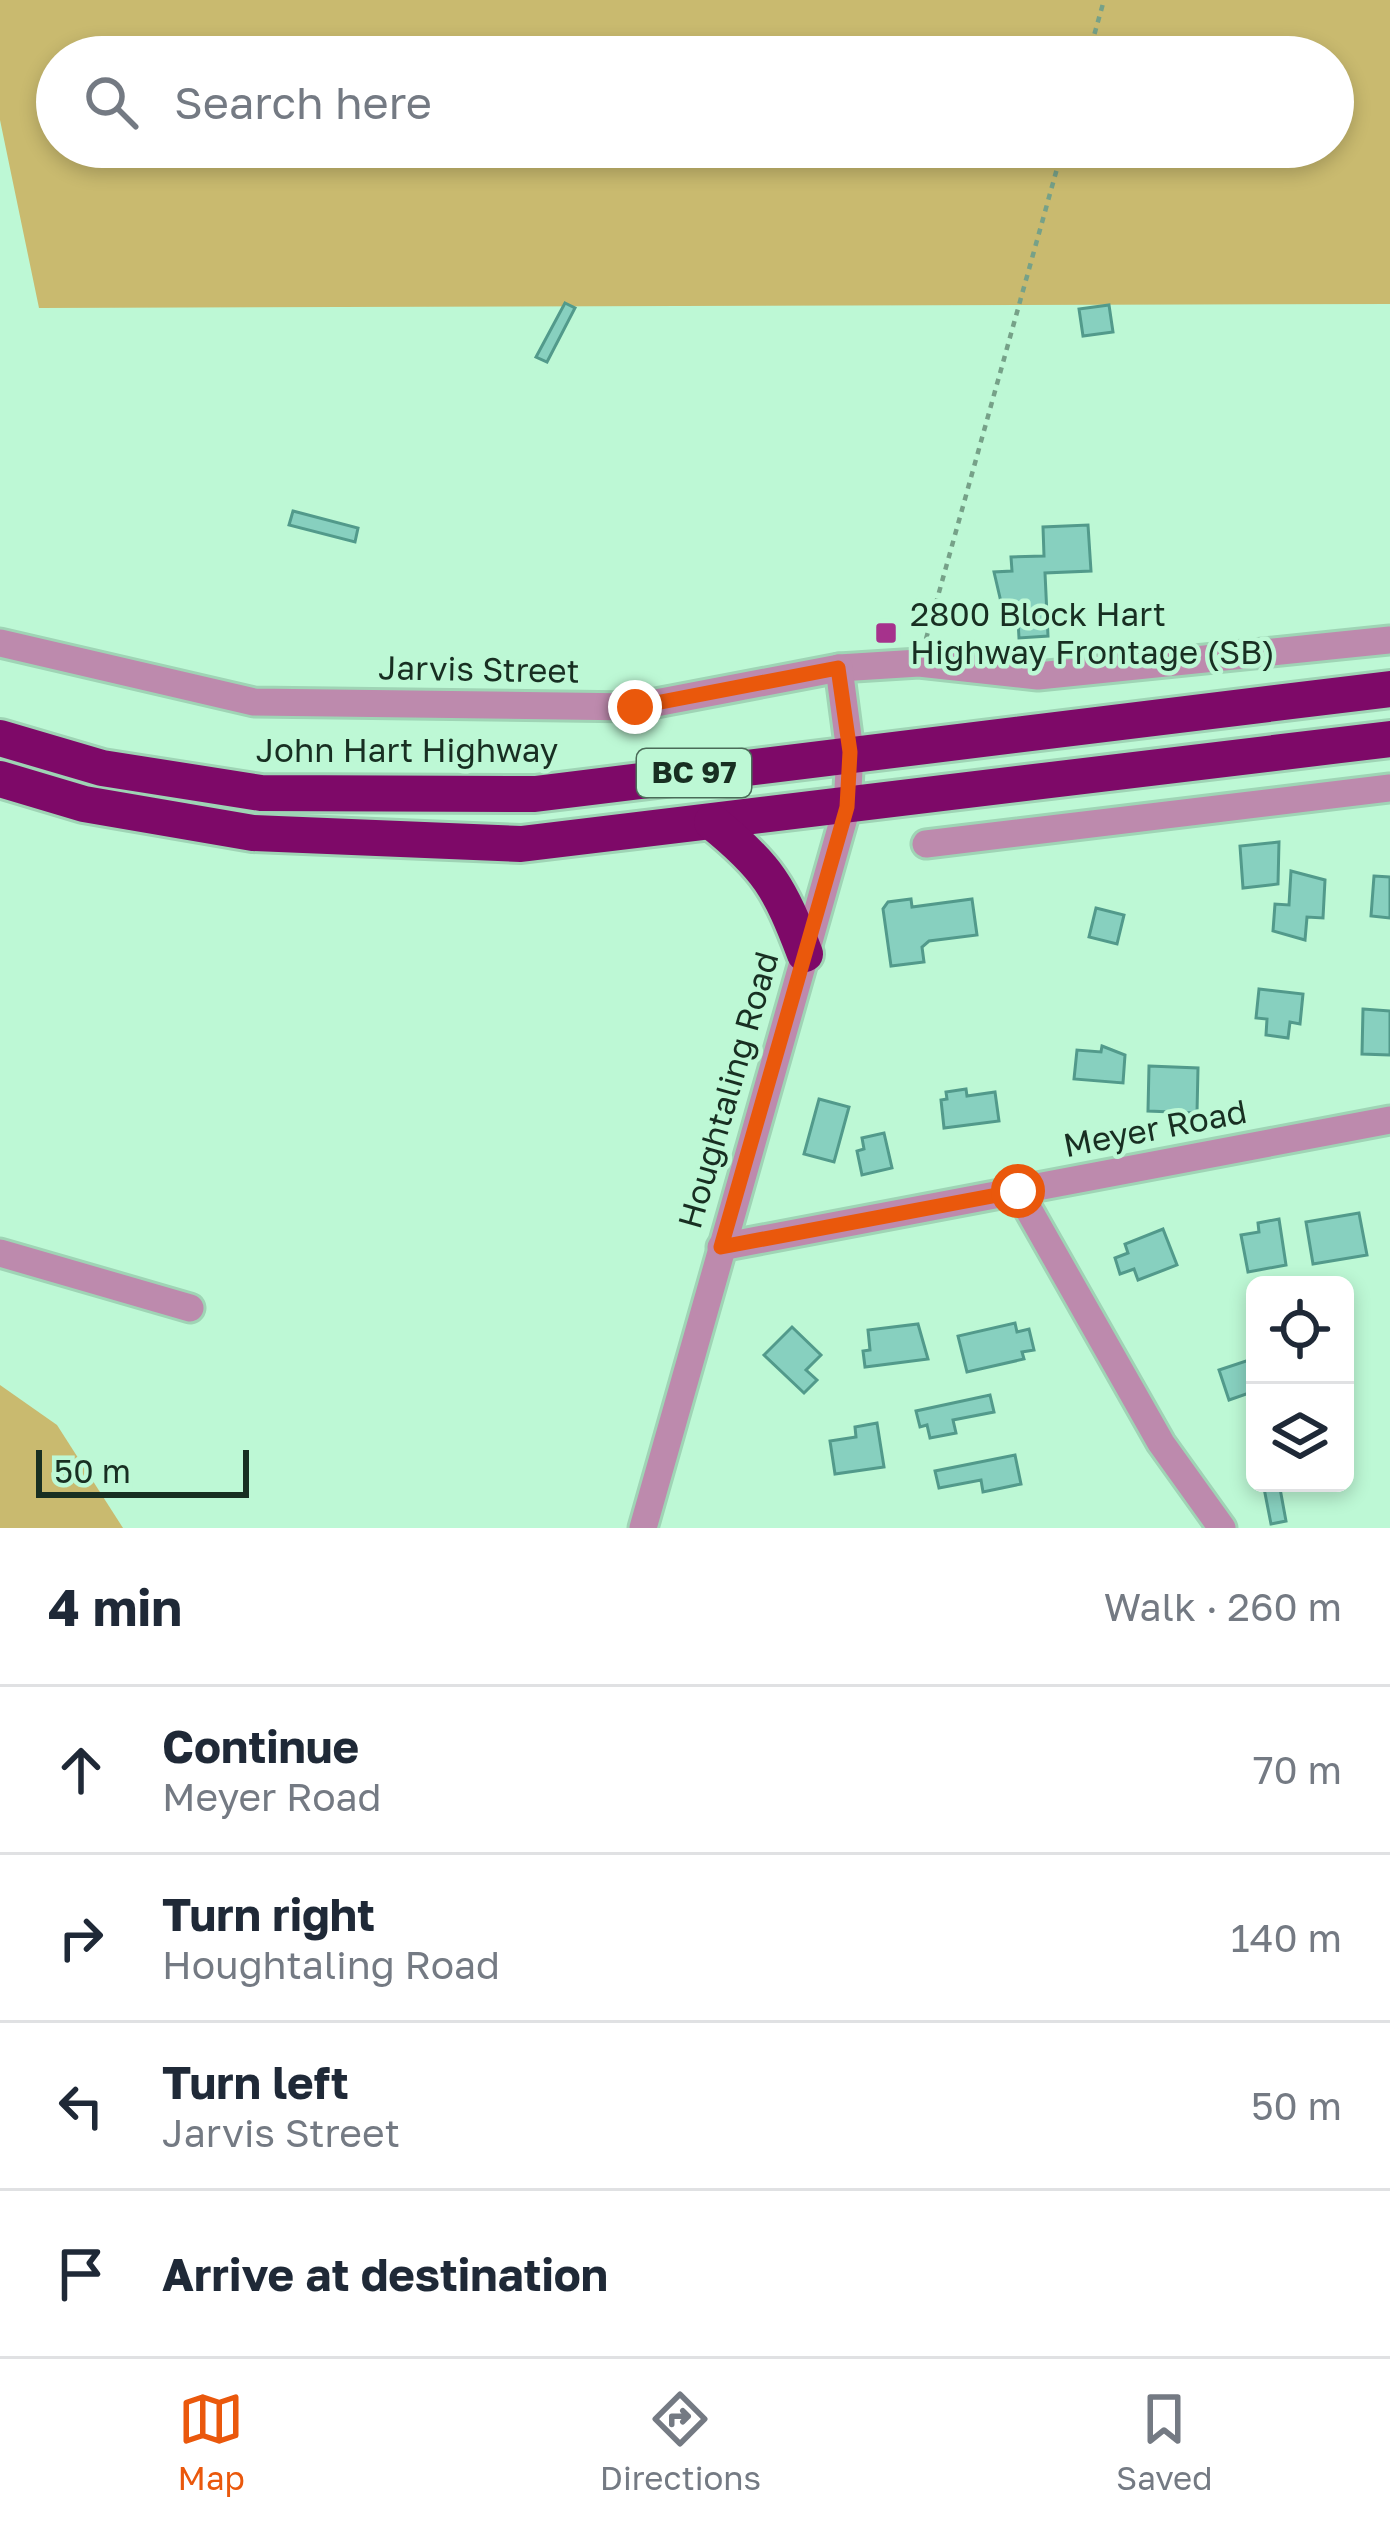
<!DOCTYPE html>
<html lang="en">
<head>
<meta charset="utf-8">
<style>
	:root { --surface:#fff; --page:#f6f6f7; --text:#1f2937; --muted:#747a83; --line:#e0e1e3; --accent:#ea580c }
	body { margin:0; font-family:"Golos Text",sans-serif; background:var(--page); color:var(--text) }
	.controls { position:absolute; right:36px; bottom:36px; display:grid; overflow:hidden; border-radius:18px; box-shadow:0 6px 18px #0003 }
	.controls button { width:108px; height:108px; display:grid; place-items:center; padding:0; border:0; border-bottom:3px solid var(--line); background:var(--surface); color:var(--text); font:60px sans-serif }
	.scale { position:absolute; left:36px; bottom:30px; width:213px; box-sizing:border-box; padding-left:12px; border:6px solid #182f22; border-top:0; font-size:33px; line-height:42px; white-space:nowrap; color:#182f22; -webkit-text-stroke:9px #bdf8d5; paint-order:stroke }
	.stop { position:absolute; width:36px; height:36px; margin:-27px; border:9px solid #ea580c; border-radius:50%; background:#fff }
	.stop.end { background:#ea580c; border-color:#fff; box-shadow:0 3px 12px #0008 }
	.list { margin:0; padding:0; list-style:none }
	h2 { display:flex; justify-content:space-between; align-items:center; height:156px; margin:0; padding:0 48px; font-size:51px }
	h2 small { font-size:39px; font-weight:400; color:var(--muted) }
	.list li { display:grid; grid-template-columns:78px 1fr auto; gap:36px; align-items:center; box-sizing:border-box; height:168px; padding:0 48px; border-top:3px solid var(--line) }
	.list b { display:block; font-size:45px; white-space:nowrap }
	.list p { margin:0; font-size:39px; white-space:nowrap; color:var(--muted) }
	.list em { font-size:39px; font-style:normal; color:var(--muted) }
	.icon { flex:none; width:66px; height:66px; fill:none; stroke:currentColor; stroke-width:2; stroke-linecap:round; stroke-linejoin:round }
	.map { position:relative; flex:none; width:1390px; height:1528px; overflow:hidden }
	.search { position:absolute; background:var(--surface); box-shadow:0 6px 18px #0003; left:36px; right:36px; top:36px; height:132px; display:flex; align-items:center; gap:30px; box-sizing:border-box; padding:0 42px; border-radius:66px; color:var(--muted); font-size:45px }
	.sheet { height:828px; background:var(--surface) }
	nav { display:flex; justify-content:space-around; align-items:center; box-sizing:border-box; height:168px; border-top:3px solid var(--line); background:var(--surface); font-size:33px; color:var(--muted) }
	nav a { display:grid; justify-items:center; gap:6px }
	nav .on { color:var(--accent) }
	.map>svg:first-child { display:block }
	.green { fill:#c9ba6f; fill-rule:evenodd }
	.building { fill:#87d0bf; stroke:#529a8b; stroke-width:3 }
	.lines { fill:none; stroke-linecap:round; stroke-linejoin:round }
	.minor-casing { stroke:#9fd4b5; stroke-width:33 }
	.highway-casing { stroke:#9fd4b5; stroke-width:42 }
	.path { stroke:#76a188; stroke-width:4.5; stroke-dasharray:6 6; stroke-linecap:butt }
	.minor { stroke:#bd8aad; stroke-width:27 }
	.highway { stroke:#7e0968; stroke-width:36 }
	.route { stroke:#ea580c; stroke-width:15 }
	.poi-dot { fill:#a6328c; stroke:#bdf8d5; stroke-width:4.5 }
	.labels { text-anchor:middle; stroke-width:9; stroke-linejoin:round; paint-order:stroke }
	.shield { fill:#bdf8d5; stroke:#4a6b58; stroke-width:3 }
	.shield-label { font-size:30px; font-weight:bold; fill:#182f22 }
	.poi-label { font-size:33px; fill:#182f22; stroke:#bdf8d5; text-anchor:start }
	.street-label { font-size:33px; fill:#182f22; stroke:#bdf8d5 }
</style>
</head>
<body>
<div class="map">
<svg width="1390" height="1528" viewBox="0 0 1390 1528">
	<rect width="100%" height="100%" fill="#bdf8d5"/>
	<g class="green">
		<path d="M0 0H1390V304L39 308 0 120ZM57 57H1333V147H57Z"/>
		<polygon points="0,1385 57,1425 123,1528 0,1528"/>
	</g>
	<g class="building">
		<polygon points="565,303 575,308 547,362 536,357"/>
		<polygon points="1109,305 1113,332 1083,336 1079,309"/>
		<polygon points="293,511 358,528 355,542 289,525"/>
		<polygon points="1088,525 1091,571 1045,573 1048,636 1019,638 1017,602 1001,602 994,572 1012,571 1011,557 1044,556 1043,527"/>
		<polygon points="1279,842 1278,884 1243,888 1240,846"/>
		<polygon points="1291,871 1325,880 1323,918 1307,917 1305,940 1273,931 1275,904 1289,905"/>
		<polygon points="1374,876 1390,877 1390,918 1371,916"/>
		<polygon points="911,899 912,907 972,899 977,935 929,941 922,947 924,962 891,966 883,909 888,902"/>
		<polygon points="1096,908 1124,915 1117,944 1089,937"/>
		<polygon points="1259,989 1303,994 1300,1024 1290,1022 1288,1038 1266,1035 1267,1019 1256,1018"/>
		<polygon points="1363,1009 1390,1011 1390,1055 1362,1054"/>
		<polygon points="1102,1046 1125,1055 1123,1083 1074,1079 1077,1050 1101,1052"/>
		<polygon points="1149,1066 1198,1068 1197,1113 1148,1111"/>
		<polygon points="966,1089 967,1096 995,1092 999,1121 944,1128 941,1100 947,1099 946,1092"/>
		<polygon points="819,1099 849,1107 834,1162 804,1154"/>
		<polygon points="884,1133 892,1168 862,1175 857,1151 864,1149 862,1138"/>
		<polygon points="1359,1213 1367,1255 1313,1264 1306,1222"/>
		<polygon points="1279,1219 1286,1265 1248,1272 1241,1235 1259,1232 1258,1223"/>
		<polygon points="1163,1229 1177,1265 1138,1280 1134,1269 1120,1274 1115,1258 1128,1253 1125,1244"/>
		<polygon points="1015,1323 1017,1332 1029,1329 1034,1350 1022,1352 1024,1359 967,1372 958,1336"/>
		<polygon points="918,1324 928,1359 865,1367 863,1351 870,1350 868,1330"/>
		<polygon points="792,1327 821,1355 806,1370 817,1380 804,1393 764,1355"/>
		<polygon points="1255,1358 1255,1391 1229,1400 1219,1370"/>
		<polygon points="990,1395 994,1412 953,1420 956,1433 930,1438 927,1425 920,1427 916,1411"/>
		<polygon points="877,1423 884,1467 835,1474 830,1441 856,1437 855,1427"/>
		<polygon points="1015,1455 1021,1484 983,1492 981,1480 939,1488 935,1471"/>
		<polygon points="1263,1483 1279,1483 1286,1521 1271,1524"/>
	</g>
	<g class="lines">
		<g class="minor-casing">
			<g id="minor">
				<polyline points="0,643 254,702 635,707 839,668 919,663 1038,676 1390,640"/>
				<polyline points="926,844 1390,788"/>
				<polyline points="1018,1191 1161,1443 1222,1528"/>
				<polyline points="721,1247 1390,1120"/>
				<polyline points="0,1253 190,1308"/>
				<polyline points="643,1528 847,807 850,752 839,668"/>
			</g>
		</g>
		<g class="highway-casing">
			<g id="highway">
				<polyline points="0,738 102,768 261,793 535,794 1390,689"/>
				<polyline points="0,779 84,804 253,833 521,844 1390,739"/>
				<path d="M712 822C768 867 780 888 805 954"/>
			</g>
		</g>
		<g class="path">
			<polyline points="1088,57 1104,0"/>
			<polyline points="926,639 1063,147"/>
		</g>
		<use href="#minor" class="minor"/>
		<use href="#highway" class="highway"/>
	</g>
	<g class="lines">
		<polyline class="route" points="635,707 838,668 850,752 847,807 721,1247 1018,1191"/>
	</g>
	<rect class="poi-dot" x="874" y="621" width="24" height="24" rx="6"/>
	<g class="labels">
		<rect class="shield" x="637" y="749" width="114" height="48" rx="9"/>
		<g class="shield-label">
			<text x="694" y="783">BC 97</text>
		</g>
		<g class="poi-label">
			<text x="910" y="626">2800 Block Hart<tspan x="910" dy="38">Highway Frontage (SB)</tspan></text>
		</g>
		<g class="street-label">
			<text transform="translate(479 669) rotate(1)" y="12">Jarvis Street</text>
			<text x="407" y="762">John Hart Highway</text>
			<text transform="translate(728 1090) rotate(-74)" y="12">Houghtaling Road</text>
			<text transform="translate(1155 1128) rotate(-11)" y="12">Meyer Road</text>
		</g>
	</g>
</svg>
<div class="controls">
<button><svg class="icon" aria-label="locate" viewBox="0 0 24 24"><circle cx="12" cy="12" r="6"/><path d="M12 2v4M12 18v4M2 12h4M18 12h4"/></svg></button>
<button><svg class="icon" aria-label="layers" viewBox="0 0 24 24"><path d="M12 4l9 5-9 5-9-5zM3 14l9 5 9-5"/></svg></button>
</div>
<div class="scale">50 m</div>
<div class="stop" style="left:1018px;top:1191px"></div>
<div class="stop end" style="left:635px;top:707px"></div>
<div class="search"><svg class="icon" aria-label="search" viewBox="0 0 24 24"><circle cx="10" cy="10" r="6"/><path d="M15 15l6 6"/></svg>Search here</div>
</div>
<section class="sheet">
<h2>4 min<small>Walk · 260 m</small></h2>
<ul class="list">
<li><svg class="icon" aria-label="ahead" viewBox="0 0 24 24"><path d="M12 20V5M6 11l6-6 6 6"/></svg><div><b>Continue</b><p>Meyer Road</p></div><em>70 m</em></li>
<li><svg class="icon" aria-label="right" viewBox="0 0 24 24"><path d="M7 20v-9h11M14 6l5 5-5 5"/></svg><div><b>Turn right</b><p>Houghtaling Road</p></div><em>140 m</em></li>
<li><svg class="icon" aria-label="left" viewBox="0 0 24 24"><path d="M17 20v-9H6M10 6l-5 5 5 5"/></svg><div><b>Turn left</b><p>Jarvis Street</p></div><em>50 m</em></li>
<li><svg class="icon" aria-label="arrive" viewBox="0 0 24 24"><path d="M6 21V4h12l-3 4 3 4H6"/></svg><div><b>Arrive at destination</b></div></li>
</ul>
</section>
<nav>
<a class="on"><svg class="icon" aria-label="map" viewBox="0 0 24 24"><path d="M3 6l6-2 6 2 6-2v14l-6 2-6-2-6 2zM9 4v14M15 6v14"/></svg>Map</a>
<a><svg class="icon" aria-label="directions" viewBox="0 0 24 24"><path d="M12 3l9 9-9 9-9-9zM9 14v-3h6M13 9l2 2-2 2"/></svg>Directions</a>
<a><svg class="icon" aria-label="saved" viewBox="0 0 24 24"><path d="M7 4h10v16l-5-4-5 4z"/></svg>Saved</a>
</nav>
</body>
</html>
